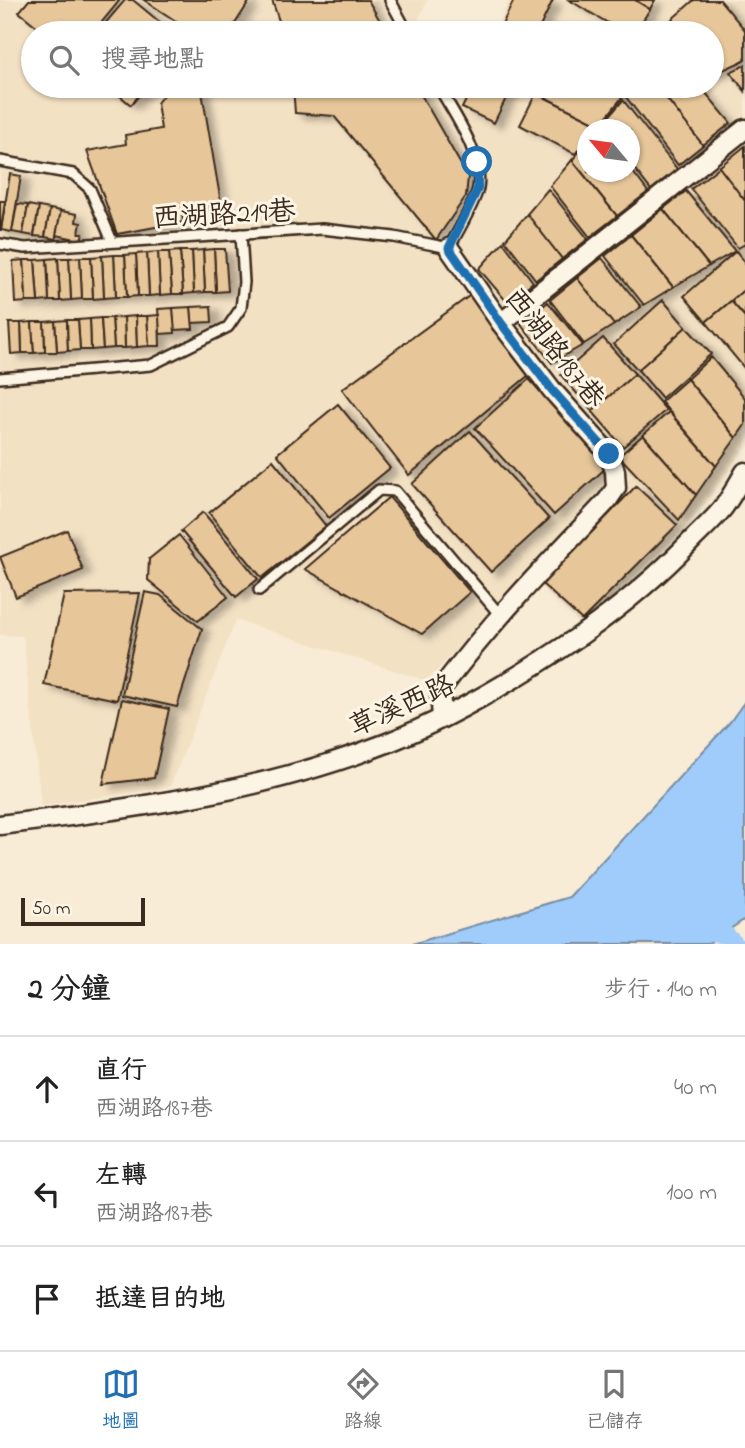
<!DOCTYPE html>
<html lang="zh-TW">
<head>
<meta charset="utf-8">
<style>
	:root { --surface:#fff; --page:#f6f6f6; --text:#222; --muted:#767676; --line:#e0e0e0; --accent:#1f6fb2 }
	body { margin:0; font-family:"Indie Flower","LXGW WenKai TC",sans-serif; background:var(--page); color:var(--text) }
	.compass { position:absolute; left:577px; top:119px; width:63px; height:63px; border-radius:50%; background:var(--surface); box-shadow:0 2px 5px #0004; rotate:299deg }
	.scale { position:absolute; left:21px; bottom:18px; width:124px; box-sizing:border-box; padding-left:7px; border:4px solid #3b2a1e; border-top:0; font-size:19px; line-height:24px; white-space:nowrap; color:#3b2a1e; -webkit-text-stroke:5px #fcf5e5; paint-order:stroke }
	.stop { position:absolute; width:21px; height:21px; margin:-16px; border:5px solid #1f6fb2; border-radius:50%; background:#fff }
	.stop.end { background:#1f6fb2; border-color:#fff; box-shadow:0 2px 7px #0008 }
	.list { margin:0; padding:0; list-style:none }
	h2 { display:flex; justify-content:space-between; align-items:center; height:91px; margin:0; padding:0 28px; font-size:30px }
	h2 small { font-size:23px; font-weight:400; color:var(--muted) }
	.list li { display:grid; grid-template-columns:46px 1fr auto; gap:21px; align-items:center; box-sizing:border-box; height:105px; padding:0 28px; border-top:2px solid var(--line) }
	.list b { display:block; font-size:26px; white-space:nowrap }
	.list p { margin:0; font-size:23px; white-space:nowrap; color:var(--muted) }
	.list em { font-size:23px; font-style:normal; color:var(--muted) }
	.icon { flex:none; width:38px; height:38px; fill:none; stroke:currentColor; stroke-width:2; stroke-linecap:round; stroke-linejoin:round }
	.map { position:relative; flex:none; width:745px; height:944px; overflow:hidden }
	.search { position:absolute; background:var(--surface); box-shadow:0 2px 5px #0004; left:21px; right:21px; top:21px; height:77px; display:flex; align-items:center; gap:18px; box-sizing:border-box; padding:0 24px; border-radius:38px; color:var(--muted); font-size:26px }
	.sheet { height:406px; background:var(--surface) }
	nav { display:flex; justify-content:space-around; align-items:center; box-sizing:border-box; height:98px; border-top:2px solid var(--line); background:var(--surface); font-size:19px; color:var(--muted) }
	nav a { display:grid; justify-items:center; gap:4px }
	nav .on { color:var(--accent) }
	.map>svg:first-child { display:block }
	.built { fill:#f3e1c4; fill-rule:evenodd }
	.water { fill:#9fccfa; stroke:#778ba2; stroke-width:2 }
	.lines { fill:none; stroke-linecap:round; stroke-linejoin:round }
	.canal { stroke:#9fccfa; stroke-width:18 }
	.building { fill:#e7c699; stroke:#3b2a1e; stroke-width:2; filter:url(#shadow) }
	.lane-casing { stroke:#3b2a1e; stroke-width:14 }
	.street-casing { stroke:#3b2a1e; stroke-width:23 }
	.lane { stroke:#fcf5e5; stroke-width:9 }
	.street { stroke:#fcf5e5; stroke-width:18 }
	.route { stroke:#1f6fb2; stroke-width:9 }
	.labels { text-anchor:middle; stroke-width:6; stroke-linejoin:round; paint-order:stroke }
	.street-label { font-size:28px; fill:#3b2a1e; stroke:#fcf5e5 }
</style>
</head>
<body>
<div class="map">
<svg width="745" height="944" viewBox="0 0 745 944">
	<defs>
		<filter id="shadow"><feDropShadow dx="8" dy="4.5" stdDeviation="3.5" flood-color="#0004"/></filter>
	</defs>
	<rect width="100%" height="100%" fill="#f8ecd6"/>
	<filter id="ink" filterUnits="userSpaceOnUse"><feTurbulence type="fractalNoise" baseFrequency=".0143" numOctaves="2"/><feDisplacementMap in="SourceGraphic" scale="14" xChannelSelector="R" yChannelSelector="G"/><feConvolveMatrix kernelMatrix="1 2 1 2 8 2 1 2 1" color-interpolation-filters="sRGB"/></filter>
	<g filter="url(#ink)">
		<path class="built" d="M0 0H428L415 27 418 33H33V86H450L461 102 469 86H712V33H494L509 0H745V448L686 528 581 625 528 574 427 681 236 620 170 787 41 806 23 636 0 635ZM588 130H630V172H588Z"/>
		<polygon class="water" points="745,701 745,919 708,944 412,944 569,897 730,722"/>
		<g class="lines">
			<polyline class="canal" points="700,931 726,935 735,944"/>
		</g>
		<g class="building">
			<polygon points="29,0 120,0 93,33 45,33 19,12"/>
			<polygon points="125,0 133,0 173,33 97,33"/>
			<polygon points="144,0 246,0 249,2 229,33 200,33 191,31"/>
			<polygon points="272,0 368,0 387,33 283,33"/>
			<polygon points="514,0 553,0 537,33 498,33"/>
			<polygon points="569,0 635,0 650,9 635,33 625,33"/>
			<polygon points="635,0 655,0 650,9"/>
			<polygon points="694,0 720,0 745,30 745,60 712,75 712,33 670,33 664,26"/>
			<polygon points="745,65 745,91 730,72"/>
			<polygon points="108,86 147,86 131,105"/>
			<polygon points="170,86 201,86 221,203 182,212 183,222 117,234 87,151 126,144 125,135 161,129 157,103"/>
			<polygon points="293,86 416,86 468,177 466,196 436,240 334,116 295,113"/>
			<polygon points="473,86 512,86 494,123 462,108"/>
			<polygon points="540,86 608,86 625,94 600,125 536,93"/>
			<polygon points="608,86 632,86 625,94"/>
			<polygon points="635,86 657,86 703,145 678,165 626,97"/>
			<polygon points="657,86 700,86 731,123 703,145"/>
			<polygon points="536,93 600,125 596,130 588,130 588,139 575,154 520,125"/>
			<polygon points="623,100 677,169 651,190 630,163 630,130 603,130 601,126"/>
			<polygon points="588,142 588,172 630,172 630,168 648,192 617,216 572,160"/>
			<polygon points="745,146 745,201 719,167"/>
			<polygon points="572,160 617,216 590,237 550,186"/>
			<polygon points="719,167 745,201 745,244 738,248 691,189"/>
			<polygon points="10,174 21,176 12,232 1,230"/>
			<polygon points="548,189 588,239 562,259 527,214"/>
			<polygon points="686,191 735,251 709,266 663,209"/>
			<polygon points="0,201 5,201 1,230 0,230"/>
			<polygon points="17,204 28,205 23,234 12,232"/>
			<polygon points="28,205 39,207 34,236 23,234"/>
			<polygon points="39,207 50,209 45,237 34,236"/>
			<polygon points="50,209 61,211 56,239 45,237"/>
			<polygon points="663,209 709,266 673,287 631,235"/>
			<polygon points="61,211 77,214 76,222 81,223 79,233 83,233 81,240 56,235"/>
			<polygon points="527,214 562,259 536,280 505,240"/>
			<polygon points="631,235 673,287 644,305 605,256"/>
			<polygon points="503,242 533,282 507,302 479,269"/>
			<polygon points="214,249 225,249 228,291 216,292"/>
			<polygon points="214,249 216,292 205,292 203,250"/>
			<polygon points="203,250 205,292 194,293 192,251"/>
			<polygon points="180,251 192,251 194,293 183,294"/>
			<polygon points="180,251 183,294 172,294 169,252"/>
			<polygon points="736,251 745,262 745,289 706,322 684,296"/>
			<polygon points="158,252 169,252 172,294 160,295"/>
			<polygon points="158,252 160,295 149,296 147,253"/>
			<polygon points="147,253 149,296 138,296 136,254"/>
			<polygon points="136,254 138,296 127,297 125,255"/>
			<polygon points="114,255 125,255 127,297 116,297"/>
			<polygon points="114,255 116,297 104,298 102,256"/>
			<polygon points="102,256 104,298 93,299 91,257"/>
			<polygon points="80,257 91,257 93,299 82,299"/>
			<polygon points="80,257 82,299 71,300 69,258"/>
			<polygon points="58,258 69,258 71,300 60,301"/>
			<polygon points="58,258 60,301 49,301 47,259"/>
			<polygon points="602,258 641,307 614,325 577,278"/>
			<polygon points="47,259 49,301 38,302 35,260"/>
			<polygon points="24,260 35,260 38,302 26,302"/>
			<polygon points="24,260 26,302 15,303 13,261"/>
			<polygon points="577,278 614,325 584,344 550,300"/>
			<polygon points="745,289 745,317 731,301"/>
			<polygon points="472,294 529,375 409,475 342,389"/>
			<polygon points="663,300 686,327 638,370 614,344"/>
			<polygon points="731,301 745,317 745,369 706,322"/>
			<polygon points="548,302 583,345 552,363 521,324"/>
			<polygon points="211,306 212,322 192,323 191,307"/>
			<polygon points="191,307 193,329 174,330 173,308"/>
			<polygon points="173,308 175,333 160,334 158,309"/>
			<polygon points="159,315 160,346 149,346 147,316"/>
			<polygon points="136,316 137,347 125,348 124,317"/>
			<polygon points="136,316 147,316 149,346 137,347"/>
			<polygon points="124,317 125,348 114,348 112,318"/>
			<polygon points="101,318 103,349 91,350 90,319"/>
			<polygon points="101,318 112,318 114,348 103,349"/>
			<polygon points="90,319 91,350 80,350 78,320"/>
			<polygon points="67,320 68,351 57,352 55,321"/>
			<polygon points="67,320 78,320 80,350 68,351"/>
			<polygon points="55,321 57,352 45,352 44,322"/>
			<polygon points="32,322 34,353 22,353 21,323"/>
			<polygon points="32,322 44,322 45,352 34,353"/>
			<polygon points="9,323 21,323 22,353 11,354"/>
			<polygon points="686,327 711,354 662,398 638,370"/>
			<polygon points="603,338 635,374 592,411 561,375"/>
			<polygon points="711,357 745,398 745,425 736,438 687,379"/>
			<polygon points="635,374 666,410 623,447 592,411"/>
			<polygon points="529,379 608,466 554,515 475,428"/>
			<polygon points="687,379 736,438 716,466 661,402"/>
			<polygon points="338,404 390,468 329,518 277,454"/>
			<polygon points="669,412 716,466 696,495 643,435"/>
			<polygon points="470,431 549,519 491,572 412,484"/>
			<polygon points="643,435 696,495 679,520 619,456"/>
			<polygon points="273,460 326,526 262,578 209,513"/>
			<polygon points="636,486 677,525 582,620 542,584"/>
			<polygon points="389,497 470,592 422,634 305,569"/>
			<polygon points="203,512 258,579 236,597 181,531"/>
			<polygon points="67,530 83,570 16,597 0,557"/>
			<polygon points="179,535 228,597 198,621 148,580 149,559"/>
			<polygon points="145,592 160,595 202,629 177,707 122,695"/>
			<polygon points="140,593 117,700 44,685 64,594"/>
			<polygon points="122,699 169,709 154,778 103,784"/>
		</g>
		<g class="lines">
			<g class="lane-casing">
				<g id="lane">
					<polyline points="390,0 408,33"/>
					<polyline points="0,161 73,174 90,189 112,241"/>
					<path d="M0 244 25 248 322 229 394 237 449 248C457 233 475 203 478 188 484 156 453 112 438 86"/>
					<polyline points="0,378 151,365 228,327 241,308 244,282 241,234"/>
					<polyline points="259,590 379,490 395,491 500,615"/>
				</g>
			</g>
			<g class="street-casing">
				<g id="street">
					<polyline points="501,323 745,129"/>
					<path d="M442 718 440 690C491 622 549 562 607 501L616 488 615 471 609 454 552 390 501 323 449 248"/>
					<path d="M0 825C131 809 263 792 387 743 455 716 521 676 581 635 622 606 659 575 693 539 703 529 714 519 723 508 731 497 738 484 745 472"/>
				</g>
			</g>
			<use href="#lane" class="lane"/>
			<use href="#street" class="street"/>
		</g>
	</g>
	<g class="lines" filter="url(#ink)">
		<polyline class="route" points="477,162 478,188 449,248 501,323 552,390 609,454"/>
	</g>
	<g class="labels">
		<g class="street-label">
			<text transform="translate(224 213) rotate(-3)" y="10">西湖路219巷</text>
			<text transform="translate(556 347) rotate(52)" y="10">西湖路187巷</text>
			<text transform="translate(401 704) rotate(-24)" y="10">草溪西路</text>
		</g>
	</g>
</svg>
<svg class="compass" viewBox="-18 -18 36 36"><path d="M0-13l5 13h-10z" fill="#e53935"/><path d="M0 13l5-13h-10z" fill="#767676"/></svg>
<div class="scale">50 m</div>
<div class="stop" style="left:477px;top:162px"></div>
<div class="stop end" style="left:609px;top:454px"></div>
<div class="search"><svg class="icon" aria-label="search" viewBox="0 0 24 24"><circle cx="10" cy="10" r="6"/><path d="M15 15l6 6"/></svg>搜尋地點</div>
</div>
<section class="sheet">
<h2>2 分鐘<small>步行 · 140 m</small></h2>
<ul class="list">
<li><svg class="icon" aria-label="ahead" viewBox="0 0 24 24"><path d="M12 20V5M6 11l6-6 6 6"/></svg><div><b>直行</b><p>西湖路187巷</p></div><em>40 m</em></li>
<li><svg class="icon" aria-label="left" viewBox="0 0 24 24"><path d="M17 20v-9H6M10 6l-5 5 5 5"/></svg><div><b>左轉</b><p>西湖路187巷</p></div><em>100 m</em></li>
<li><svg class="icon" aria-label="arrive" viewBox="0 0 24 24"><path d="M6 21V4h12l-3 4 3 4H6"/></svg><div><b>抵達目的地</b></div></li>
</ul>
</section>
<nav>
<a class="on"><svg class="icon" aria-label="map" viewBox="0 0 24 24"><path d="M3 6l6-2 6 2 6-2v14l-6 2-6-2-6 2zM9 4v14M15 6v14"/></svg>地圖</a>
<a><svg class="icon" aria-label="directions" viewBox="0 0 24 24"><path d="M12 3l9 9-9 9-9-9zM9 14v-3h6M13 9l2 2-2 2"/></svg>路線</a>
<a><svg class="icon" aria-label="saved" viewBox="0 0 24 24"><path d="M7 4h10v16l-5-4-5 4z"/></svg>已儲存</a>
</nav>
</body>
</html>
